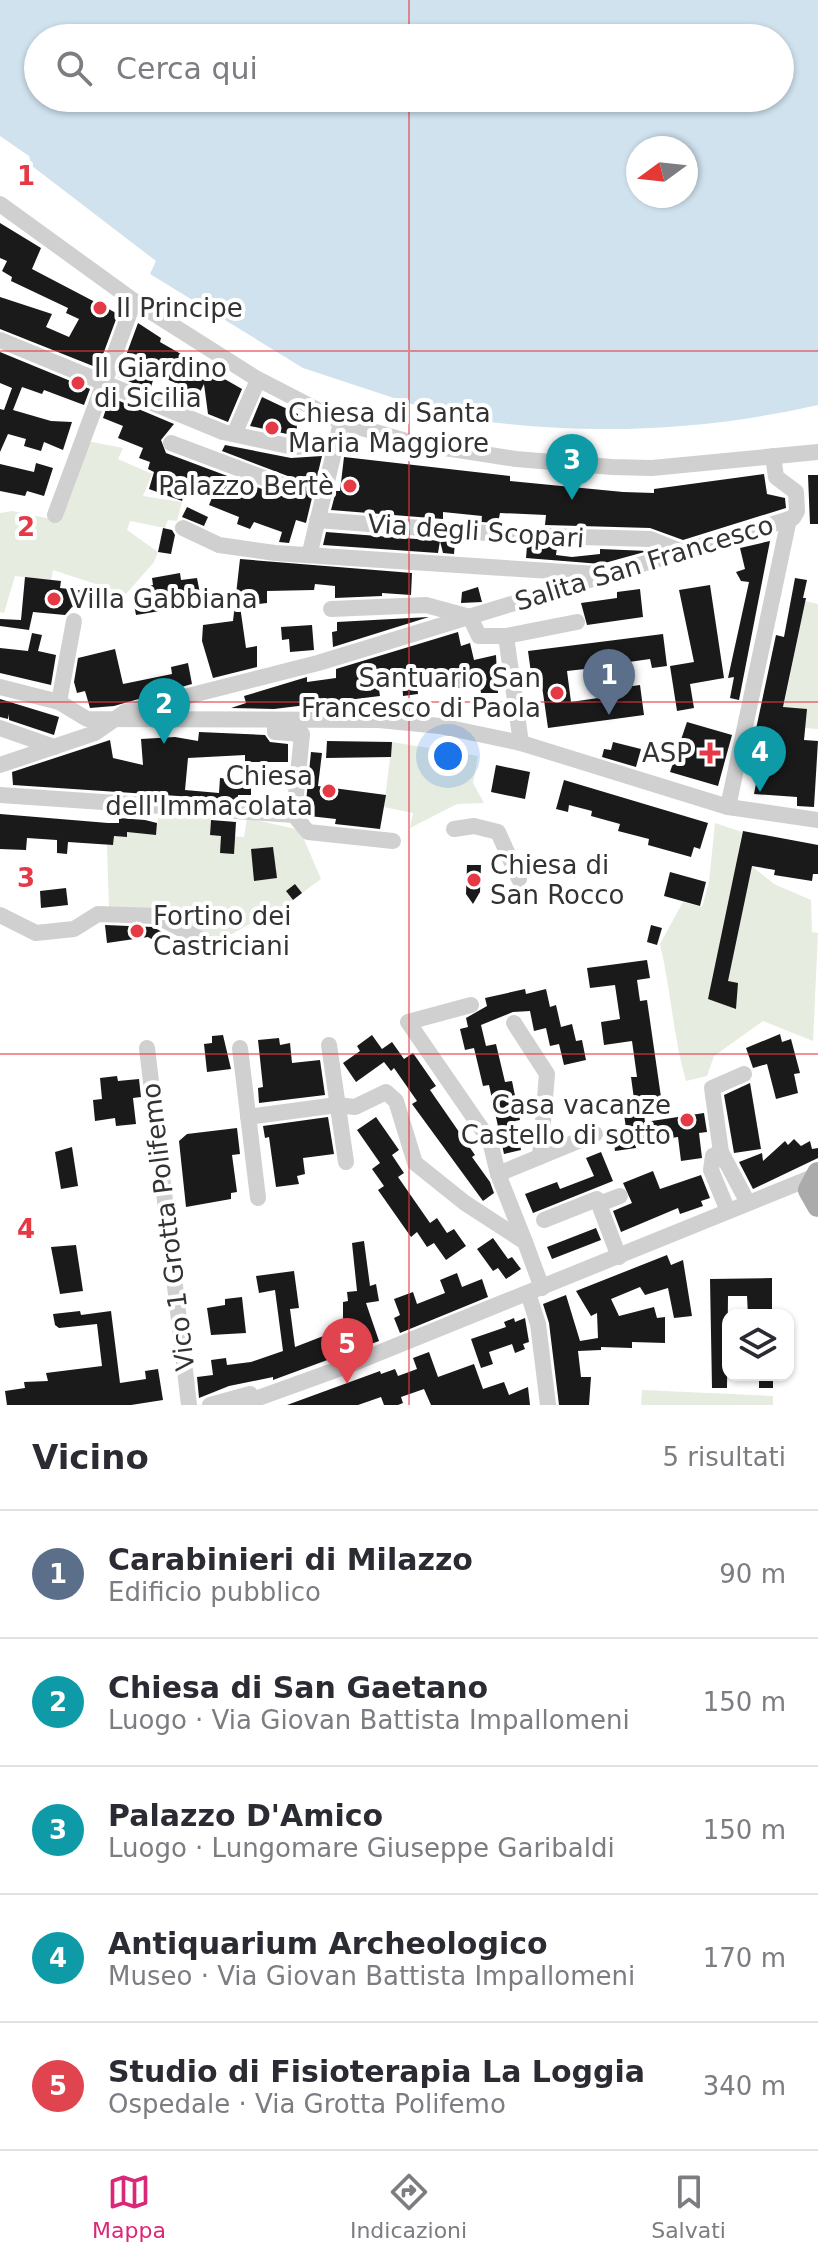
<!DOCTYPE html>
<html lang="it">
<head>
<meta charset="utf-8">
<style>
	:root { --surface:#fff; --page:#f7f7f7; --text:#2b2b33; --muted:#7c7c81; --line:#e1e1e2; --accent:#db2777 }
	body { margin:0; font-family:"DejaVu Sans",sans-serif; background:var(--page); color:var(--text) }
	.controls { position:absolute; right:24px; bottom:24px; display:grid; overflow:hidden; border-radius:16px; box-shadow:0 2px 6px #0004 }
	.controls button { width:72px; height:72px; display:grid; place-items:center; padding:0; border:0; border-bottom:2px solid var(--line); background:var(--surface); color:var(--text); font:40px sans-serif }
	.compass { position:absolute; left:626px; top:136px; width:72px; height:72px; border-radius:50%; background:var(--surface); box-shadow:0 2px 6px #0004; rotate:255deg }
	.you { position:absolute; left:448px; top:756px; width:28px; height:28px; margin:-20px; border:6px solid #fff; border-radius:50%; background:#1a73e8; box-shadow:0 0 0 12px #1a73e833 }
	.badge { display:grid; place-items:center; width:52px; height:52px; border-radius:50%; background:var(--accent); color:#fff; font-size:26px; font-weight:700 }
	.pin { position:absolute; translate:-50% -66px; filter:drop-shadow(0 2px 4px #0008) }
	.pin::after { content:''; position:absolute; top:42px; width:28px; height:24px; background:inherit; clip-path:polygon(0 0,100% 0,50% 100%) }
	.list { margin:0; padding:0; list-style:none }
	h2 { display:flex; justify-content:space-between; align-items:center; height:104px; margin:0; padding:0 32px; font-size:34px }
	h2 small { font-size:26px; font-weight:400; color:var(--muted) }
	.list li { display:grid; grid-template-columns:52px 1fr auto; gap:24px; align-items:center; box-sizing:border-box; height:128px; padding:0 32px; border-top:2px solid var(--line) }
	.list b { display:block; font-size:30px; white-space:nowrap }
	.list p { margin:0; font-size:26px; white-space:nowrap; color:var(--muted) }
	.list em { font-size:26px; font-style:normal; color:var(--muted) }
	.icon { flex:none; width:44px; height:44px; fill:none; stroke:currentColor; stroke-width:2; stroke-linecap:round; stroke-linejoin:round }
	.map { position:relative; flex:none; width:818px; height:1405px; overflow:hidden }
	.search { position:absolute; background:var(--surface); box-shadow:0 2px 6px #0004; left:24px; right:24px; top:24px; height:88px; display:flex; align-items:center; gap:20px; box-sizing:border-box; padding:0 28px; border-radius:44px; color:var(--muted); font-size:30px }
	.sheet { height:744px; background:var(--surface) }
	nav { display:flex; justify-content:space-around; align-items:center; box-sizing:border-box; height:112px; border-top:2px solid var(--line); background:var(--surface); font-size:22px; color:var(--muted) }
	nav a { display:grid; justify-items:center; gap:4px }
	nav .on { color:var(--accent) }
	.map>svg:first-child { display:block }
	.green { fill:#e6ecdf }
	.water { fill:#cfe2ee; fill-rule:evenodd }
	.building { fill:#1a1a1a; fill-rule:evenodd }
	.lines { fill:none; stroke-linecap:round; stroke-linejoin:round }
	.minor { stroke:#d0d0d0; stroke-width:16 }
	.major { stroke:#ababab; stroke-width:22 }
	.grid { fill:none; stroke:#e63946; stroke-width:2; stroke-opacity:0.55 }
	.poi-dot { fill:#e63946; stroke:#fff; stroke-width:3 }
	.labels { text-anchor:middle; stroke-width:8; stroke-linejoin:round; paint-order:stroke }
	.poi-label { font-size:26px; fill:#333; stroke:#fff; text-anchor:start }
	.street-label { font-size:26px; fill:#333; stroke:#fff }
	.grid-label { font-size:26px; text-anchor:middle; font-weight:bold; fill:#e63946; stroke:#fff; stroke-width:8; stroke-linejoin:round; paint-order:stroke }
</style>
</head>
<body>
<div class="map">
<svg width="818" height="1405" viewBox="0 0 818 1405">
	<rect width="100%" height="100%" fill="#fff"/>
	<g class="green">
		<polygon points="87,441 123,448 118,459 152,474 143,496 182,502 177,521 168,520 165,528 130,521 127,530 158,552 154,562 126,594 53,570 51,580 15,576 4,613 0,612 0,513 12,511 56,520"/>
		<polygon points="805,601 818,604 818,729 780,726"/>
		<polygon points="392,742 478,756 473,783 484,803 457,804 410,828 413,813 384,807"/>
		<polygon points="159,810 211,814 210,835 244,837 247,818 300,830 321,879 302,893 295,884 286,891 293,900 232,934 215,939 109,909 107,845 113,845 114,836 127,837 127,832 156,835"/>
		<path d="M715 823 742 832 738 855 774 884 811 900 812 932 818 933 813 1041 763 1021 714 1056 707 1076 686 1081C673 1036 671 990 660 944L683 902 702 907 709 882Z"/>
		<polygon points="642,1390 773,1396 773,1405 641,1405"/>
	</g>
	<path class="water" d="M0 0H818V405C685 435 555 437 421 411L418 406 303 368 150 274 156 261 32 166 29 156 0 136ZM38 38H780V98H38ZM638 148H686V196H638Z"/>
	<g class="building">
		<polygon points="0,223 41,248 32,269 118,314 98,368 0,329 0,297 52,314 46,327 69,337 79,319 66,313 68,308 11,281 12,277 2,271 7,261 0,258"/>
		<polygon points="138,323 161,338 160,342 242,389 228,422 208,414 204,384 194,404 173,395 178,384 155,374 150,390 118,377"/>
		<polygon points="0,352 90,389 84,405 44,390 42,394 22,387 13,410 51,421 72,422 63,450 44,442 41,451 24,446 26,439 8,434 0,452 0,409 4,410 12,388 0,383"/>
		<polygon points="110,397 174,424 161,440 166,453 281,496 295,491 293,478 222,451 225,445 291,458 322,456 306,523 296,520 289,543 279,542 282,532 254,522 250,529 237,524 239,517 209,505 214,493 188,482 182,501 149,489 154,472 148,469 150,462 139,458 143,448 118,438 123,426 103,418"/>
		<polygon points="262,397 298,414 296,436 250,426"/>
		<polygon points="344,457 510,476 510,481 623,492 654,493 654,489 764,474 767,494 785,498 786,508 683,540 650,528 545,525 546,515 500,513 498,523 481,522 482,516 443,512 443,519 331,510 336,491 340,491"/>
		<polygon points="36,463 53,468 44,496 27,491 25,496 0,491 0,464 34,472"/>
		<polygon points="808,475 818,475 818,524 810,524"/>
		<polygon points="187,507 208,517 204,526 182,517"/>
		<polygon points="163,528 172,530 175,535 171,554 158,552"/>
		<polygon points="326,532 455,542 454,554 443,553 440,541 438,553 323,545"/>
		<polygon points="770,541 739,700 730,698 734,677 728,678 749,582 741,581 736,572 745,569 740,548"/>
		<polygon points="527,546 557,547 556,555 572,557 600,554 600,549 648,551 601,564 526,558"/>
		<polygon points="240,559 412,573 411,595 382,593 382,596 335,598 335,586 315,584 314,590 267,591 267,603 240,606 246,648 257,646 257,667 213,678 202,641 203,625 233,621"/>
		<polygon points="180,573 181,580 197,578 202,604 136,615 134,604 143,603 142,595 148,594 146,586 153,585 152,578"/>
		<polygon points="25,577 61,581 60,588 86,591 84,609 72,607 65,615 33,612 29,630 0,626 0,619 21,620"/>
		<polygon points="795,578 807,580 803,598 806,598 783,707 807,709 804,740 818,741 814,807 797,806 797,797 754,794 766,731 756,729 776,635 784,637"/>
		<polygon points="710,585 724,678 690,684 694,708 677,711 670,666 694,662 679,590"/>
		<polygon points="478,587 482,602 461,603 462,592"/>
		<polygon points="640,589 643,617 587,625 581,603 617,598 617,592"/>
		<polygon points="429,617 333,647 332,632 337,631 337,622"/>
		<polygon points="312,625 314,650 290,652 289,639 282,640 281,627"/>
		<polygon points="458,632 461,646 470,643 474,660 496,655 498,693 481,693 480,687 437,689 434,670 416,674 418,694 403,696 402,679 378,683 380,696 274,709 231,708 246,703 244,696 307,677 307,682 336,678 336,669"/>
		<polygon points="32,633 42,635 38,651 56,655 51,685 0,673 0,648 28,651"/>
		<path d="M663 634 667 666 652 668 650 659 615 664 618 688 640 685 644 715 548 728 540 672 531 673 528 651ZM594 668 598 698 571 702 567 671Z"/>
		<polygon points="115,649 123,684 172,674 171,667 188,663 192,684 114,706 90,708 85,691 77,693 74,682 78,658"/>
		<polygon points="0,699 59,717 54,735 9,720 9,714 8,719 0,717"/>
		<polygon points="687,722 732,735 718,786 670,772"/>
		<polygon points="199,732 265,735 270,742 288,744 288,762 245,762 245,755 188,758 185,790 219,793 220,778 251,781 251,795 238,795 238,800 13,785 12,772 110,740 113,758 143,765 141,739 175,737 198,741"/>
		<polygon points="327,741 392,742 391,757 326,758"/>
		<polygon points="613,742 641,749 636,767 602,757 604,749 611,750"/>
		<polygon points="311,752 322,753 318,786 386,795 380,829 335,824 336,819 309,816 305,812"/>
		<polygon points="496,765 530,772 525,799 491,792"/>
		<polygon points="564,780 708,823 700,849 694,847 691,857 648,845 649,839 618,831 620,824 591,816 592,811 569,805 568,812 556,809"/>
		<polygon points="0,814 108,823 119,823 119,818 145,820 157,823 156,835 127,832 127,837 114,836 113,845 68,842 67,854 57,853 57,840 27,838 26,850 0,849"/>
		<polygon points="211,820 236,822 234,854 220,853 221,836 210,835"/>
		<polygon points="743,831 818,845 818,874 813,874 812,881 774,875 775,870 752,866 728,981 738,983 736,1009 708,999"/>
		<polygon points="273,847 277,878 254,881 251,849"/>
		<polygon points="467,865 481,865 480,892 473,904 466,894"/>
		<polygon points="670,872 706,882 700,906 664,896"/>
		<polygon points="295,884 302,893 293,900 286,891"/>
		<polygon points="66,888 68,905 41,908 40,891"/>
		<polygon points="105,925 153,927 166,934 160,944 148,937 107,943"/>
		<polygon points="651,925 662,928 657,945 647,942"/>
		<polygon points="647,960 650,978 637,980 640,1001 647,1000 661,1097 642,1099 645,1122 704,1113 707,1132 699,1133 702,1158 681,1161 678,1137 635,1143 636,1148 615,1151 612,1130 626,1128 622,1101 634,1099 631,1077 637,1077 632,1041 604,1045 601,1022 620,1019 615,985 590,988 587,968"/>
		<polygon points="525,989 526,994 546,989 550,1007 556,1005 561,1027 572,1024 576,1041 582,1040 586,1060 564,1065 559,1044 550,1046 546,1028 534,1031 530,1011 513,1012 481,1025 486,1046 496,1044 505,1082 512,1081 520,1120 515,1121 521,1150 504,1154 489,1085 483,1086 474,1048 465,1050 460,1029 468,1027 466,1018 487,1006 485,998"/>
		<polygon points="780,1034 782,1042 791,1039 800,1073 794,1074 798,1093 776,1099 767,1064 753,1068 746,1048"/>
		<polygon points="223,1035 231,1069 207,1072 204,1044 212,1043 212,1036"/>
		<polygon points="372,1035 382,1049 392,1042 404,1059 413,1053 436,1086 430,1090 475,1155 472,1157 490,1182 494,1193 483,1201 412,1104 417,1101 394,1068 391,1071 384,1062 356,1082 343,1063 360,1051 357,1046"/>
		<polygon points="279,1038 280,1045 290,1043 292,1063 320,1060 325,1095 259,1103 258,1088 263,1087 258,1040"/>
		<polygon points="117,1076 118,1081 139,1079 141,1097 133,1098 136,1124 116,1126 115,1118 95,1121 93,1100 102,1099 100,1078"/>
		<polygon points="750,1083 761,1149 734,1153 724,1095"/>
		<polygon points="328,1117 334,1154 303,1158 305,1174 297,1176 299,1184 276,1187 269,1137 265,1138 263,1126"/>
		<polygon points="376,1117 399,1150 392,1155 404,1173 398,1177 430,1223 437,1218 447,1233 454,1229 466,1246 446,1260 434,1243 427,1247 417,1232 411,1237 378,1190 384,1186 372,1169 380,1163 357,1130"/>
		<polygon points="237,1128 240,1154 232,1155 237,1192 231,1193 231,1199 186,1207 179,1141 187,1134"/>
		<polygon points="794,1139 801,1146 810,1141 812,1149 818,1148 818,1158 753,1189 739,1162 762,1153 763,1161 785,1141 788,1145"/>
		<polygon points="72,1147 78,1186 61,1189 55,1152"/>
		<polygon points="601,1152 613,1181 533,1213 525,1194 557,1182 560,1189 594,1176 586,1158"/>
		<polygon points="653,1171 660,1189 701,1175 710,1198 701,1201 703,1206 680,1214 678,1208 621,1232 613,1211 632,1203 623,1183"/>
		<polygon points="596,1228 601,1240 552,1259 547,1247"/>
		<polygon points="493,1238 508,1259 512,1257 521,1269 506,1279 498,1268 493,1271 477,1249"/>
		<polygon points="364,1241 370,1286 376,1284 379,1301 366,1303 379,1341 273,1380 273,1377 229,1386 199,1398 197,1377 213,1375 211,1360 226,1358 227,1365 251,1362 283,1351 275,1290 259,1293 256,1276 294,1271 299,1308 290,1309 295,1347 326,1335 330,1346 350,1336 343,1318 343,1302 348,1301 347,1292 357,1291 352,1243"/>
		<polygon points="76,1245 83,1291 60,1294 51,1247"/>
		<polygon points="667,1255 671,1265 683,1260 692,1316 674,1318 668,1288 645,1295 640,1287 611,1299 619,1316 654,1307 657,1318 665,1317 665,1343 632,1342 632,1348 601,1347 601,1350 578,1351 581,1377 591,1377 589,1405 559,1405 549,1323 543,1304 566,1295 580,1341 598,1338 597,1313 591,1316 576,1291"/>
		<polygon points="457,1273 462,1287 482,1279 488,1297 400,1333 394,1318 400,1315 394,1299 413,1292 417,1304 445,1293 440,1280"/>
		<polygon points="772,1278 772,1315 748,1315 747,1296 728,1296 727,1388 712,1388 710,1279"/>
		<polygon points="242,1297 246,1333 211,1335 207,1308 225,1305 225,1299"/>
		<polygon points="80,1311 81,1315 111,1311 120,1383 146,1379 145,1371 158,1369 163,1400 131,1405 7,1405 5,1391 25,1388 24,1382 48,1381 46,1373 102,1366 97,1324 59,1328 55,1325 53,1314"/>
		<polygon points="514,1318 515,1322 525,1318 529,1342 523,1344 525,1349 515,1353 512,1344 489,1352 493,1364 481,1368 471,1339 506,1327 504,1322"/>
		<polygon points="429,1352 438,1377 474,1364 483,1389 504,1382 509,1395 528,1387 530,1405 431,1405 424,1389 401,1397 403,1403 398,1405 384,1405 381,1397 358,1405 287,1405 380,1371 381,1374 395,1369 398,1376 417,1369 413,1358"/>
		<rect x="759" y="1375" width="14" height="13"/>
	</g>
	<g class="lines">
		<g class="minor">
			<polyline points="0,204 134,301 254,377 341,422 413,443 516,459 612,467 652,468 818,452"/>
			<polyline points="0,340 223,432 293,447 336,444 341,422"/>
			<polyline points="107,375 134,301"/>
			<polyline points="236,430 258,380"/>
			<polyline points="171,443 285,486"/>
			<polyline points="55,515 104,383"/>
			<polyline points="317,520 512,535 650,539 680,551"/>
			<polyline points="183,528 219,545 275,553 596,574"/>
			<polyline points="310,552 336,444"/>
			<polyline points="331,609 426,605 470,617"/>
			<polyline points="470,617 479,636 506,636 521,743"/>
			<polyline points="506,636 577,622"/>
			<polyline points="0,687 59,702 87,719 379,720 440,726 521,743 728,807 818,820"/>
			<polyline points="59,702 74,621"/>
			<polyline points="275,721 275,732 302,734 294,815 308,832 393,841"/>
			<polyline points="0,728 54,747"/>
			<polyline points="0,765 95,733 125,712 318,663 793,518 797,511 796,492 776,477 773,456"/>
			<polyline points="0,795 294,815"/>
			<polyline points="728,807 789,519"/>
			<polyline points="454,829 474,826 498,832 519,879"/>
			<polyline points="0,915 36,933 74,929 98,914 156,916 206,942"/>
			<polyline points="471,1005 408,1022 490,1141 498,1174 525,1242"/>
			<polyline points="514,1023 547,1074 540,1157"/>
			<polyline points="329,1045 346,1162"/>
			<polyline points="147,1048 189,1405"/>
			<polyline points="240,1048 258,1198"/>
			<polyline points="248,1117 337,1105 355,1107 386,1092 396,1101 415,1163 465,1203 525,1242 542,1288"/>
			<polyline points="721,1152 712,1088 744,1074"/>
			<polyline points="498,1174 595,1134"/>
			<polyline points="599,1204 620,1196"/>
			<polyline points="728,1211 711,1170 713,1156 721,1152 748,1203"/>
			<polyline points="544,1220 597,1199 619,1257"/>
			<polyline points="528,1293 538,1324 548,1405"/>
			<polyline points="210,1405 250,1394"/>
			<polyline points="239,1405 344,1367 813,1177"/>
		</g>
		<polyline class="major" points="818,1173 809,1190 818,1206"/>
	</g>
	<path class="grid" d="M409 0V38M409 98V1405M0 351H818M0 702H818M0 1054H818"/>
	<g class="poi-dot">
		<circle cx="100" cy="308" r="8"/>
		<circle cx="78" cy="383" r="8"/>
		<circle cx="272" cy="428" r="8"/>
		<circle cx="350" cy="486" r="8"/>
		<circle cx="54" cy="599" r="8"/>
		<circle cx="557" cy="693" r="8"/>
		<path d="M706 741h8v8h8v8h-8v8h-8v-8h-8v-8h8z"/>
		<circle cx="329" cy="791" r="8"/>
		<circle cx="474" cy="880" r="8"/>
		<circle cx="137" cy="931" r="8"/>
		<circle cx="687" cy="1120" r="8"/>
	</g>
	<g class="labels">
		<g class="poi-label">
			<text x="116" y="317">Il Principe</text>
			<text x="94" y="377">Il Giardino<tspan x="94" dy="30">di Sicilia</tspan></text>
			<text x="288" y="422">Chiesa di Santa<tspan x="288" dy="30">Maria Maggiore</tspan></text>
			<text x="334" y="495" text-anchor="end">Palazzo Bertè</text>
			<text x="70" y="608">Villa Gabbiana</text>
			<text x="541" y="687" text-anchor="end">Santuario San<tspan x="541" dy="30">Francesco di Paola</tspan></text>
			<text x="692" y="762" text-anchor="end">ASP</text>
			<text x="313" y="785" text-anchor="end">Chiesa<tspan x="313" dy="30">dell'Immacolata</tspan></text>
			<text x="490" y="874">Chiesa di<tspan x="490" dy="30">San Rocco</tspan></text>
			<text x="153" y="925">Fortino dei<tspan x="153" dy="30">Castriciani</tspan></text>
			<text x="671" y="1114" text-anchor="end">Casa vacanze<tspan x="671" dy="30">Castello di sotto</tspan></text>
		</g>
		<g class="street-label">
			<text transform="translate(476 531) rotate(4)" y="9">Via degli Scopari</text>
			<text transform="translate(644 563) rotate(-17)" y="9">Salita San Francesco</text>
			<text transform="translate(168 1227) rotate(-97)" y="9">Vico 1 Grotta Polifemo</text>
		</g>
	</g>
	<g class="grid-label">
		<text x="26" y="185">1</text>
		<text x="26" y="536">2</text>
		<text x="26" y="887">3</text>
		<text x="26" y="1238">4</text>
	</g>
</svg>
<div class="controls">
<button><svg class="icon" aria-label="layers" viewBox="0 0 24 24"><path d="M12 4l9 5-9 5-9-5zM3 14l9 5 9-5"/></svg></button>
</div>
<svg class="compass" viewBox="-18 -18 36 36"><path d="M0-13l5 13h-10z" fill="#e53935"/><path d="M0 13l5-13h-10z" fill="#7c7c81"/></svg>
<div class="you"></div>
<div class="pin badge" style="left:609px;top:715px;background:#5c6f8a">1</div>
<div class="pin badge" style="left:164px;top:744px;background:#0f9aa8">2</div>
<div class="pin badge" style="left:572px;top:500px;background:#0f9aa8">3</div>
<div class="pin badge" style="left:760px;top:792px;background:#0f9aa8">4</div>
<div class="pin badge" style="left:347px;top:1384px;background:#e0444e">5</div>
<div class="search"><svg class="icon" aria-label="search" viewBox="0 0 24 24"><circle cx="10" cy="10" r="6"/><path d="M15 15l6 6"/></svg>Cerca qui</div>
</div>
<section class="sheet">
<h2>Vicino<small>5 risultati</small></h2>
<ul class="list">
<li><span class="badge" style="background:#5c6f8a">1</span><div><b>Carabinieri di Milazzo</b><p>Edificio pubblico</p></div><em>90 m</em></li>
<li><span class="badge" style="background:#0f9aa8">2</span><div><b>Chiesa di San Gaetano</b><p>Luogo · Via Giovan Battista Impallomeni</p></div><em>150 m</em></li>
<li><span class="badge" style="background:#0f9aa8">3</span><div><b>Palazzo D'Amico</b><p>Luogo · Lungomare Giuseppe Garibaldi</p></div><em>150 m</em></li>
<li><span class="badge" style="background:#0f9aa8">4</span><div><b>Antiquarium Archeologico</b><p>Museo · Via Giovan Battista Impallomeni</p></div><em>170 m</em></li>
<li><span class="badge" style="background:#e0444e">5</span><div><b>Studio di Fisioterapia La Loggia</b><p>Ospedale · Via Grotta Polifemo</p></div><em>340 m</em></li>
</ul>
</section>
<nav>
<a class="on"><svg class="icon" aria-label="map" viewBox="0 0 24 24"><path d="M3 6l6-2 6 2 6-2v14l-6 2-6-2-6 2zM9 4v14M15 6v14"/></svg>Mappa</a>
<a><svg class="icon" aria-label="directions" viewBox="0 0 24 24"><path d="M12 3l9 9-9 9-9-9zM9 14v-3h6M13 9l2 2-2 2"/></svg>Indicazioni</a>
<a><svg class="icon" aria-label="saved" viewBox="0 0 24 24"><path d="M7 4h10v16l-5-4-5 4z"/></svg>Salvati</a>
</nav>
</body>
</html>
